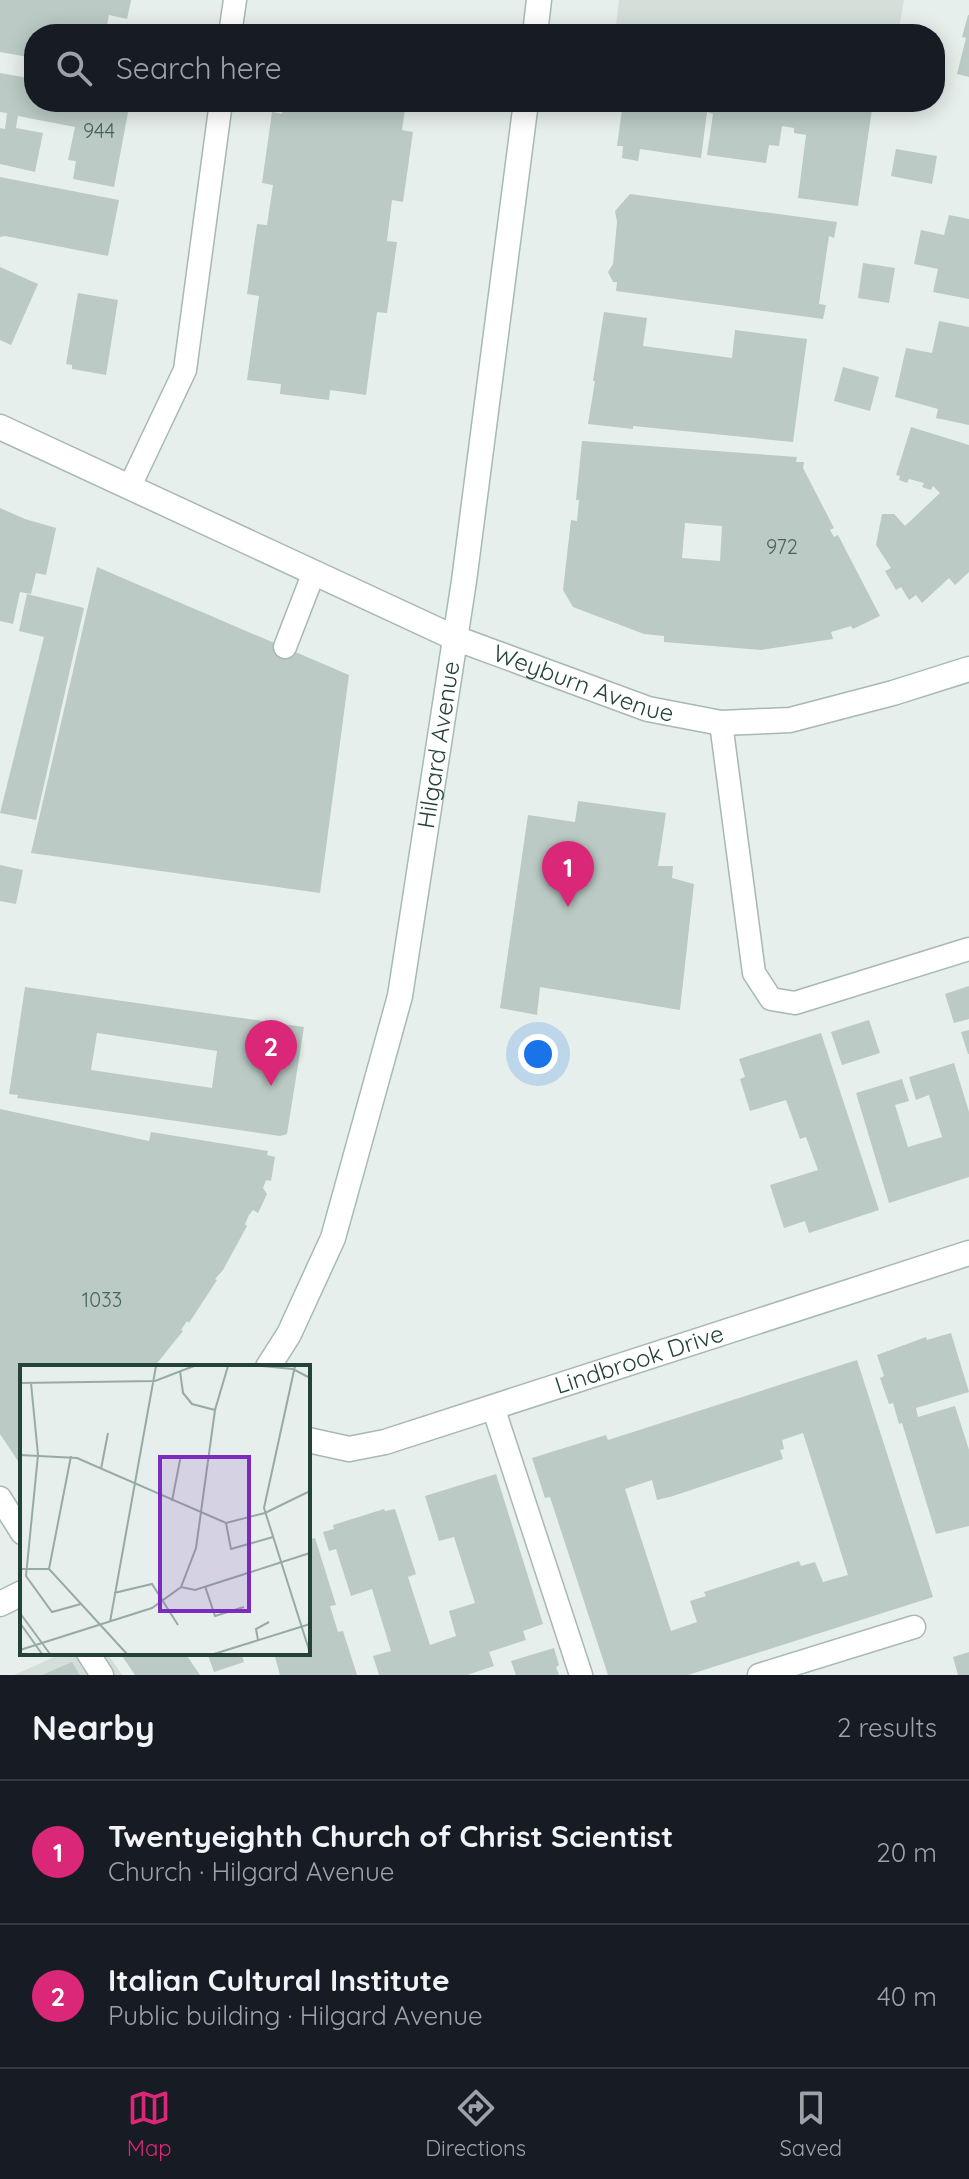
<!DOCTYPE html>
<html lang="en">
<head>
<meta charset="utf-8">
<style>
	:root { --surface:#171b24; --page:#20242c; --text:#f1f3f6; --muted:#9ea1a6; --line:#363941; --accent:#db2777 }
	body { margin:0; font-family:Quicksand,sans-serif; background:var(--page); color:var(--text) }
	.you { position:absolute; left:538px; top:1054px; width:28px; height:28px; margin:-20px; border:6px solid #fff; border-radius:50%; background:#1a73e8; box-shadow:0 0 0 12px #1a73e833 }
	.badge { display:grid; place-items:center; width:52px; height:52px; border-radius:50%; background:var(--accent); color:#fff; font-size:26px; font-weight:700 }
	.pin { position:absolute; translate:-50% -66px; filter:drop-shadow(0 2px 4px #0008) }
	.pin::after { content:''; position:absolute; top:42px; width:28px; height:24px; background:inherit; clip-path:polygon(0 0,100% 0,50% 100%) }
	.list { margin:0; padding:0; list-style:none }
	h2 { display:flex; justify-content:space-between; align-items:center; height:104px; margin:0; padding:0 32px; font-size:34px }
	h2 small { font-size:26px; font-weight:400; color:var(--muted) }
	.list li { display:grid; grid-template-columns:52px 1fr auto; gap:24px; align-items:center; box-sizing:border-box; height:144px; padding:0 32px; border-top:2px solid var(--line) }
	.list b { display:block; font-size:30px; white-space:nowrap }
	.list p { margin:0; font-size:26px; white-space:nowrap; color:var(--muted) }
	.list em { font-size:26px; font-style:normal; color:var(--muted) }
	.icon { flex:none; width:44px; height:44px; fill:none; stroke:currentColor; stroke-width:2; stroke-linecap:round; stroke-linejoin:round }
	.map { position:relative; flex:none; width:969px; height:1675px; overflow:hidden }
	.search { position:absolute; background:var(--surface); box-shadow:0 4px 20px #0003; left:24px; right:24px; top:24px; height:88px; display:flex; align-items:center; gap:20px; box-sizing:border-box; padding:0 28px; border-radius:32px; color:var(--muted); font-size:30px }
	.sheet { height:392px; background:var(--surface) }
	nav { display:flex; justify-content:space-around; align-items:center; box-sizing:border-box; height:112px; border-top:2px solid var(--line); background:var(--surface); font-size:22px; color:var(--muted) }
	nav a { display:grid; justify-items:center; gap:4px }
	nav .on { color:var(--accent) }
	.map>svg:first-child { display:block }
	.built { fill:#d4dfda }
	.building { fill:#bbcac4; fill-rule:evenodd }
	.lines { fill:none; stroke-linecap:round; stroke-linejoin:round }
	.lane-casing { stroke:#a8b8b2; stroke-width:25 }
	.street-casing { stroke:#a8b8b2; stroke-width:27 }
	.secondary-casing { stroke:#a4bbb3; stroke-width:27 }
	.lane { stroke:#fff; stroke-width:22 }
	.street { stroke:#fff; stroke-width:24 }
	.secondary { stroke:#fff; stroke-width:24 }
	.labels { text-anchor:middle; stroke-width:8; stroke-linejoin:round; paint-order:stroke }
	.number-label { font-size:20px; fill:#4a645c }
	.street-label { font-size:24px; fill:#24423a; stroke:#f7fbf9 }
	.inset-road { fill:none; stroke:#98aaa4; stroke-width:2 }
	.view { fill:#7b2cbf; fill-opacity:0.15; stroke:#7b2cbf; stroke-width:4 }
	.inset-edge { fill:none; stroke:#24423a; stroke-width:4 }
</style>
</head>
<body>
<div class="map">
<svg width="969" height="1675" viewBox="0 0 969 1675">
	<rect width="100%" height="100%" fill="#e6efeb"/>
	<g class="built">
		<polygon points="619,0 904,0 898,34 615,34"/>
		<polygon points="63,1653 107,1653 122,1675 14,1675"/>
	</g>
	<g class="building">
		<polygon points="0,0 131,0 127,19 109,15 107,25 125,29 124,34 34,34 34,58 0,52"/>
		<polygon points="968,15 969,15 969,77 957,74 966,38 962,37"/>
		<polygon points="330,25 384,32 384,34 329,34"/>
		<polygon points="0,73 34,79 34,102 130,102 114,187 73,179 76,161 68,160 75,127 18,116 16,128 43,133 35,172 0,164 0,128 5,129 7,113 0,112"/>
		<polygon points="284,102 406,102 402,130 413,132 403,202 392,200 387,241 397,242 387,313 377,312 366,395 330,390 329,400 280,394 281,384 247,380 259,296 247,294 257,224 267,225 273,185 262,183 272,112 282,114"/>
		<polygon points="623,102 873,102 858,206 798,198 806,135 794,133 794,128 782,126 779,146 769,145 766,163 707,155 713,114 707,112 701,158 640,149 638,161 622,158 623,146 617,146"/>
		<polygon points="896,149 937,156 932,184 891,176"/>
		<polygon points="0,177 119,200 108,256 5,236 0,237"/>
		<polygon points="630,194 837,222 834,238 829,236 819,304 826,305 823,319 616,291 617,282 613,282 608,272 613,264 617,222 615,211"/>
		<polygon points="949,215 969,219 969,299 933,292 938,269 914,264 921,230 944,235"/>
		<polygon points="863,263 895,268 889,303 858,298"/>
		<polygon points="0,267 38,284 11,345 0,340"/>
		<polygon points="78,293 118,300 106,375 72,369 72,365 66,364"/>
		<polygon points="604,312 647,318 643,346 732,358 735,330 807,339 793,442 633,426 633,429 588,424 595,381 593,381"/>
		<polygon points="939,321 969,327 969,425 936,418 938,409 895,397 906,348 932,353"/>
		<polygon points="843,367 879,377 870,411 834,401"/>
		<polygon points="911,427 969,445 969,572 955,585 949,578 922,603 916,595 909,600 901,587 896,590 885,571 891,568 876,545 882,514 894,514 905,526 940,493 933,486 931,490 922,487 924,483 909,479 907,483 899,480 900,476 896,475"/>
		<path d="M582 441 797 457 796 462H804L803 468 834 528 830 530 834 537 838 535 880 616 853 629 851 626 831 632 833 639 761 650 664 642V636L644 634 573 607 563 590 571 520 577 521 579 500H576ZM685 523 722 526 720 561 682 558Z"/>
		<polygon points="0,508 25,519 56,528 46,575 36,573 31,594 20,592 13,624 0,621"/>
		<polygon points="97,567 349,675 320,893 31,853"/>
		<polygon points="27,594 84,608 36,820 0,813 44,637 19,631"/>
		<polygon points="578,801 666,813 658,866 673,866 672,878 694,884 680,1010 540,987 537,1015 500,1008 528,815 575,822"/>
		<polygon points="0,865 23,870 16,904 0,901"/>
		<polygon points="969,986 969,1019 954,1023 945,994"/>
		<path d="M25 987 304 1027 287 1134 280 1136 17 1098 18 1095 9 1094ZM97 1033 217 1051 212 1088 91 1070Z"/>
		<polygon points="869,1020 880,1053 842,1065 831,1032"/>
		<polygon points="969,1030 969,1054 968,1054 961,1032"/>
		<polygon points="821,1033 879,1210 809,1233 805,1221 784,1228 770,1185 818,1170 806,1137 800,1139 786,1100 750,1111 740,1079 745,1077 739,1059"/>
		<polygon points="954,1063 969,1112 969,1177 889,1203 856,1093 902,1079 909,1101 895,1105 908,1147 942,1137 929,1095 916,1100 909,1077"/>
		<polygon points="0,1109 149,1141 151,1132 268,1151 267,1155 275,1157 271,1181 266,1180 263,1188 267,1194 258,1213 253,1210 249,1215 245,1224 247,1226 223,1270 215,1279 217,1280 189,1323 187,1321 181,1330 183,1331 154,1367 22,1367 22,1467 0,1434"/>
		<polygon points="951,1333 969,1392 916,1408 918,1417 955,1406 969,1450 969,1526 936,1534 902,1423 899,1424 893,1403 889,1404 880,1378 884,1376 877,1355 926,1337 927,1340"/>
		<path d="M857 1360 933 1597 688 1675H608L550 1497 545 1498 532 1458 606 1435 608 1440ZM803 1433 848 1575 823 1582 815 1562 801 1566 799 1561 704 1592 706 1596 690 1601 697 1622 671 1631 625 1489 652 1480 657 1500 673 1496 783 1459 780 1450 784 1449 782 1440Z"/>
		<polygon points="496,1474 543,1624 523,1631 526,1640 489,1652 494,1666 467,1675 379,1675 373,1656 391,1651 372,1589 351,1596 336,1549 329,1551 323,1532 334,1529 333,1525 384,1509 385,1511 395,1509 416,1574 408,1577 430,1645 456,1636 449,1611 475,1603 454,1537 439,1541 425,1496"/>
		<polygon points="308,1531 311,1539 315,1538 336,1605 330,1606 338,1632 343,1631 357,1675 280,1675 274,1653 308,1653"/>
		<polygon points="554,1648 559,1665 556,1667 559,1675 516,1675 511,1661"/>
		<polygon points="969,1652 969,1675 958,1675 953,1657"/>
		<polygon points="120,1653 185,1653 200,1675 135,1675"/>
		<polygon points="200,1653 241,1653 244,1662 214,1672 208,1655 201,1657"/>
		<polygon points="72,1662 80,1675 42,1675"/>
	</g>
	<g class="lines">
		<g class="lane-casing">
			<g id="lane">
				<polyline points="230,34 235,0"/>
				<polyline points="130,486 185,370 221,102"/>
				<polyline points="285,647 314,572"/>
				<polyline points="721,723 754,973 771,999 795,1003 969,949"/>
				<polyline points="493,1407 581,1675"/>
				<polyline points="0,1498 22,1533"/>
				<polyline points="88,1653 102,1675"/>
				<polyline points="759,1675 914,1627"/>
			</g>
		</g>
		<g class="street-casing">
			<g id="street">
				<path id="s1" d="M0 427 455 638 648 709 721 723 790 720 893 693 969 669"/>
				<path id="s2" d="M308 1440 349 1449 385 1442 969 1253"/>
			</g>
		</g>
		<g class="secondary-casing">
			<g id="secondary">
				<polyline points="535,34 539,0"/>
				<path id="s3" d="M268 1367 289 1334 333 1238 400 996 464 581 526 102"/>
				<polyline points="0,1604 22,1593"/>
			</g>
		</g>
		<use href="#lane" class="lane"/>
		<use href="#street" class="street"/>
		<use href="#secondary" class="secondary"/>
	</g>
	<g class="labels">
		<g class="number-label">
			<text x="99" y="138">944</text>
			<text x="782" y="554">972</text>
			<text x="102" y="1307">1033</text>
		</g>
		<g class="street-label">
			<text dy="8" stroke="none"><textPath href="#s1" startOffset="638">Weyburn Avenue</textPath></text>
			<text dy="8" stroke="none"><textPath href="#s3" startOffset="650">Hilgard Avenue</textPath></text>
			<text dy="8" stroke="none"><textPath href="#s2" startOffset="346">Lindbrook Drive</textPath></text>
		</g>
	</g>
	<g transform="translate(20 1365)">
		<rect width="290" height="290" fill="#e6efeb"/>
		<path class="inset-road" d="M242 1 273 4 290 13M275 1 244 143 290 288M160 6 163 28 172 39 195 45M0 18 135 16 174 1M11 18 18 90 6 211 32 247 61 239M0 90 57 93 206 158 245 148 290 126M51 91 29 204 107 289M81 104 88 68M152 136 161 90M206 158 211 184 253 172M0 204H29M185 221 195 251 224 242M161 222 175 225 290 188M94 228 132 219 158 260M0 248 30 289M90 257 136 1M0 258 22 289M238 275 236 264 249 257M0 285 132 243 161 222 176 183 195 45 208 1M194 289 290 259"/>
		<path class="view" d="M140 92H229V246H140Z"/>
		<rect width="290" height="290" class="inset-edge"/>
	</g>
</svg>
<div class="you"></div>
<div class="pin badge" style="left:568px;top:907px">1</div>
<div class="pin badge" style="left:271px;top:1086px">2</div>
<div class="search"><svg class="icon" aria-label="search" viewBox="0 0 24 24"><circle cx="10" cy="10" r="6"/><path d="M15 15l6 6"/></svg>Search here</div>
</div>
<section class="sheet">
<h2>Nearby<small>2 results</small></h2>
<ul class="list">
<li><span class="badge">1</span><div><b>Twentyeighth Church of Christ Scientist</b><p>Church · Hilgard Avenue</p></div><em>20 m</em></li>
<li><span class="badge">2</span><div><b>Italian Cultural Institute</b><p>Public building · Hilgard Avenue</p></div><em>40 m</em></li>
</ul>
</section>
<nav>
<a class="on"><svg class="icon" aria-label="map" viewBox="0 0 24 24"><path d="M3 6l6-2 6 2 6-2v14l-6 2-6-2-6 2zM9 4v14M15 6v14"/></svg>Map</a>
<a><svg class="icon" aria-label="directions" viewBox="0 0 24 24"><path d="M12 3l9 9-9 9-9-9zM9 14v-3h6M13 9l2 2-2 2"/></svg>Directions</a>
<a><svg class="icon" aria-label="saved" viewBox="0 0 24 24"><path d="M7 4h10v16l-5-4-5 4z"/></svg>Saved</a>
</nav>
</body>
</html>
